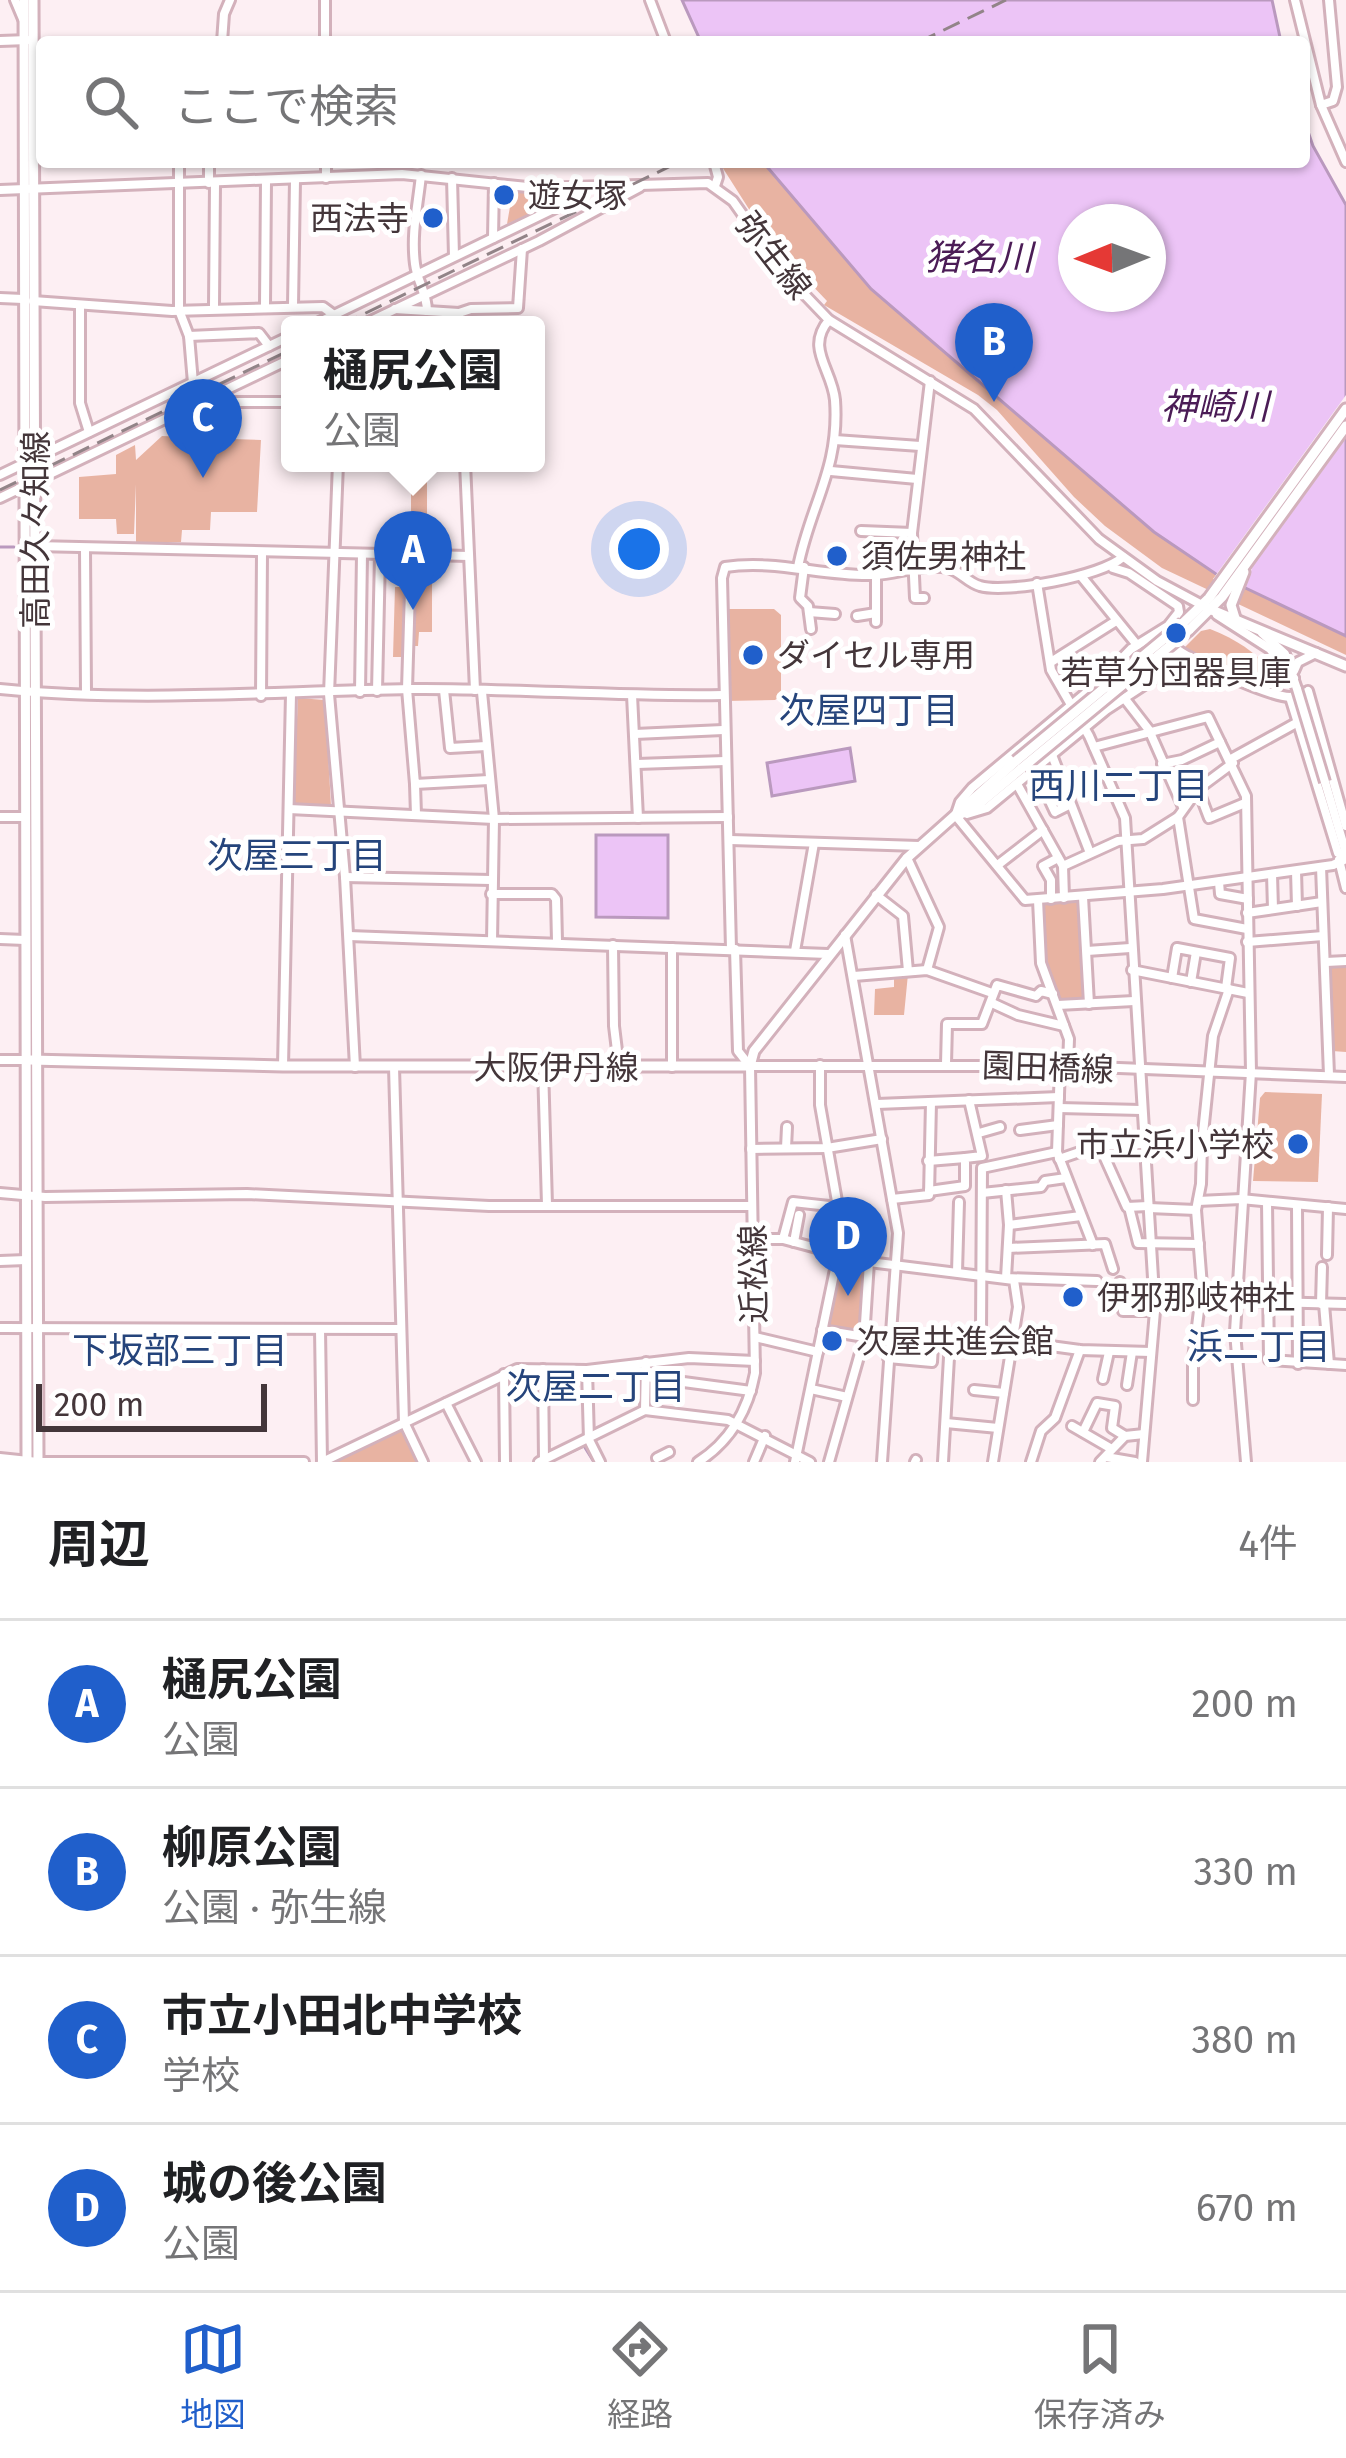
<!DOCTYPE html>
<html lang="ja">
<head>
<meta charset="utf-8">
<style>
	:root { --surface:#fff; --page:#f6f6f6; --text:#202124; --muted:#757577; --line:#e0e0e0; --accent:#205fcb }
	body { margin:0; font-family:"Fira Sans","Noto Sans JP",sans-serif; background:var(--page); color:var(--text) }
	.compass { position:absolute; left:1058px; top:204px; width:108px; height:108px; border-radius:50%; background:var(--surface); box-shadow:0 3px 9px #0004; rotate:269deg }
	.scale { position:absolute; left:36px; bottom:30px; width:231px; box-sizing:border-box; padding-left:12px; border:6px solid #44363a; border-top:0; font-size:33px; line-height:42px; white-space:nowrap; color:#44363a; -webkit-text-stroke:9px #fff; paint-order:stroke }
	.you { position:absolute; left:639px; top:549px; width:42px; height:42px; margin:-30px; border:9px solid #fff; border-radius:50%; background:#1a73e8; box-shadow:0 0 0 18px #1a73e833 }
	.badge { display:grid; place-items:center; width:78px; height:78px; border-radius:50%; background:var(--accent); color:#fff; font-size:39px; font-weight:700 }
	.pin { position:absolute; translate:-50% -99px; filter:drop-shadow(0 3px 6px #0008) }
	.pin::after { content:''; position:absolute; top:63px; width:42px; height:36px; background:inherit; clip-path:polygon(0 0,100% 0,50% 100%) }
	.popup { position:absolute; left:281px; top:316px; width:264px; height:156px; box-sizing:border-box; display:grid; place-content:center; border-radius:12px; background:var(--surface); filter:drop-shadow(0 3px 9px #0005); font-size:39px; white-space:nowrap; color:var(--muted) }
	.popup b { font-size:45px; color:var(--text) }
	.popup::after { content:''; position:absolute; left:50%; top:100%; margin-left:-24px; border:24px solid transparent; border-top-color:var(--surface) }
	.list { margin:0; padding:0; list-style:none }
	h2 { display:flex; justify-content:space-between; align-items:center; height:156px; margin:0; padding:0 48px; font-size:51px }
	h2 small { font-size:39px; font-weight:400; color:var(--muted) }
	.list li { display:grid; grid-template-columns:78px 1fr auto; gap:36px; align-items:center; box-sizing:border-box; height:168px; padding:0 48px; border-top:3px solid var(--line) }
	.list b { display:block; font-size:45px; white-space:nowrap }
	.list p { margin:0; font-size:39px; white-space:nowrap; color:var(--muted) }
	.list em { font-size:39px; font-style:normal; color:var(--muted) }
	.icon { flex:none; width:66px; height:66px; fill:none; stroke:currentColor; stroke-width:2; stroke-linecap:round; stroke-linejoin:round }
	.map { position:relative; flex:none; width:1346px; height:1462px; overflow:hidden }
	.search { position:absolute; background:var(--surface); box-shadow:0 3px 9px #0004; left:36px; right:36px; top:36px; height:132px; display:flex; align-items:center; gap:30px; box-sizing:border-box; padding:0 42px; border-radius:12px; color:var(--muted); font-size:45px }
	.sheet { height:828px; background:var(--surface) }
	nav { display:flex; justify-content:space-around; align-items:center; box-sizing:border-box; height:168px; border-top:3px solid var(--line); background:var(--surface); font-size:33px; color:var(--muted) }
	nav a { display:grid; justify-items:center; gap:6px }
	nav .on { color:var(--accent) }
	.map>svg:first-child { display:block }
	.green { fill:#e8b3a2 }
	.water { fill:#ecc4f6; stroke:#ba99be; stroke-width:3; fill-rule:evenodd }
	.pier { fill:#fdeff3 }
	.lines { fill:none; stroke-linecap:round; stroke-linejoin:round }
	.stream { stroke:#ba99be; stroke-width:3 }
	.minor-casing { stroke:#d3b1bb; stroke-width:14 }
	.major-casing { stroke:#d3b1bb; stroke-width:15 }
	.minor { stroke:#fff; stroke-width:8 }
	.major { stroke:#fff; stroke-width:9 }
	.rail { stroke:#928488; stroke-width:3; stroke-dasharray:18 9; stroke-linecap:butt }
	.minor-bridge-casing { stroke:#d3b1bb; stroke-width:14; stroke-linecap:butt }
	.major-bridge-casing { stroke:#d3b1bb; stroke-width:15; stroke-linecap:butt }
	.minor-bridge { stroke:#fff; stroke-width:8 }
	.major-bridge { stroke:#fff; stroke-width:9 }
	.poi-dot { fill:#205fcb; stroke:#fff; stroke-width:4.5 }
	.labels { text-anchor:middle; stroke-width:10; stroke-linejoin:round; paint-order:stroke }
	.poi-label { font-size:33px; fill:#44363a; stroke:#fff; text-anchor:start }
	.street-label { font-size:33px; fill:#44363a; stroke:#fff }
	.water-label { font-size:36px; font-style:italic; fill:#4b1c56; stroke:#fff }
	.neighbourhood-label { font-size:36px; fill:#25447b; stroke:#fff }
</style>
</head>
<body>
<div class="map">
<svg width="1346" height="1462" viewBox="0 0 1346 1462">
	<rect width="100%" height="100%" fill="#fdeff3"/>
	<g class="green">
		<polygon points="719,162 763,162 871,289 1155,532 1214,573 1346,637 1346,655 1162,568 1105,526 1074,497 997,410 978,395 824,305 827,301 768,239"/>
		<polygon points="498,190 563,195 562,200 507,224 511,201 498,200"/>
		<polygon points="207,411 232,412 231,439 261,440 257,512 211,512 210,530 182,530 181,542 136,542 136,484 134,534 117,534 116,519 79,519 79,477 116,474 116,455 135,445 136,460 162,436 205,438"/>
		<polygon points="427,480 427,549 411,549 411,481"/>
		<polygon points="413,558 432,558 432,632 419,632 418,646 406,646 405,657 393,657 395,587 413,587"/>
		<polygon points="725,609 774,609 781,615 781,696 775,700 725,701"/>
		<path d="M1210 629C1243 642 1263 658 1284 686L1281 691 1184 653 1182 650 1201 631Z"/>
		<polygon points="298,698 325,700 331,806 293,803"/>
		<polygon points="1080,902 1087,999 1059,1001 1044,963 1041,904"/>
		<polygon points="1331,966 1346,966 1346,1052 1332,1051 1327,977"/>
		<polygon points="908,974 904,1015 874,1015 875,989 894,987 894,975"/>
		<polygon points="1265,1092 1322,1094 1318,1182 1253,1181 1260,1098"/>
		<polygon points="844,1260 866,1268 862,1332 858,1335 830,1328 827,1324 839,1264"/>
		<polygon points="398,1430 405,1433 419,1462 335,1462"/>
	</g>
	<g class="water">
		<polygon points="682,0 1272,0 1281,42 701,42"/>
		<path d="M1304 120 1313 146 1346 205V636L1216 574 1154 532 871 289 763 162H1304ZM1076 222H1148V294H1076Z"/>
		<polygon points="850,748 855,781 772,796 767,763"/>
		<polygon points="596,835 668,835 668,918 596,917"/>
	</g>
	<polygon class="pier" points="1346,395 1346,438 1253,566 1242,594 1213,579"/>
	<g class="lines">
		<g class="stream">
			<polyline points="0,547 14,547"/>
			<polyline points="324,1371 326,1457"/>
			<polyline points="549,1462 584,1446 594,1462"/>
		</g>
		<g class="minor-casing">
			<g id="minor">
				<polyline points="15,0 23,19"/>
				<polyline points="325,0 325,42"/>
				<polyline points="650,0 666,42"/>
				<polyline points="1295,0 1321,105 1346,162"/>
				<polyline points="0,41 28,40"/>
				<polyline points="222,42 224,14 230,0"/>
				<polyline points="1321,105 1333,101 1337,87 1329,0"/>
				<polyline points="179,162 179,310 189,336 193,383 201,402 290,402"/>
				<polyline points="209,162 209,183"/>
				<polyline points="326,162 326,178"/>
				<polyline points="714,162 718,177 715,186"/>
				<path d="M421 175C418 205 411 233 415 264 417 281 427 293 427 311"/>
				<polyline points="452,178 454,256"/>
				<polyline points="0,190 402,174 537,188 708,183 733,201 783,272 829,320 974,409 1099,539 1157,581 1202,605"/>
				<polyline points="493,238 494,183"/>
				<polyline points="0,298 23,299"/>
				<polyline points="33,301 172,311 323,307 334,315 334,325"/>
				<polyline points="80,306 80,403 89,432"/>
				<polyline points="265,306 266,181"/>
				<polyline points="293,306 295,180"/>
				<polyline points="214,307 215,183"/>
				<polyline points="395,309 459,313"/>
				<polyline points="313,325 568,202 575,188"/>
				<polyline points="362,325 539,241 640,187"/>
				<polyline points="459,325 459,313 471,309 518,308 522,249"/>
				<polyline points="189,336 259,333 269,346"/>
				<polyline points="835,440 920,446"/>
				<polyline points="338,463 329,694 345,877 355,1067"/>
				<polyline points="465,463 475,690"/>
				<polyline points="831,471 917,479"/>
				<polyline points="0,475 290,336"/>
				<polyline points="0,498 290,359"/>
				<polyline points="861,531 912,533"/>
				<polyline points="35,546 469,556"/>
				<polyline points="85,549 86,693"/>
				<polyline points="411,556 407,689 415,784 489,780"/>
				<path d="M798 567C810 505 840 469 835 400 832 369 805 348 829 320"/>
				<polyline points="804,567 800,598 808,606 811,629"/>
				<polyline points="876,575 876,622"/>
				<polyline points="1081,576 1137,645"/>
				<polyline points="1037,583 1051,670 1089,736 1125,818 1155,1311 1142,1462"/>
				<polyline points="924,598 915,598 912,533 930,381"/>
				<polyline points="809,612 835,614"/>
				<polyline points="1217,615 1270,649 1294,678"/>
				<polyline points="857,616 876,613"/>
				<polyline points="1262,633 1285,654 1297,689"/>
				<path d="M1168 642C1182 658 1268 696 1290 697 1291 697 1307 692 1308 691L1346 826"/>
				<polyline points="1051,662 1116,621"/>
				<polyline points="1294,671 1298,662 1316,653"/>
				<path d="M0 689C137 703 274 691 412 689 515 688 619 697 723 695"/>
				<polyline points="444,690 450,748 486,746"/>
				<polyline points="377,691 380,555"/>
				<polyline points="360,692 362,554"/>
				<polyline points="482,692 494,819 492,941"/>
				<polyline points="632,695 638,818"/>
				<polyline points="261,696 262,553"/>
				<polyline points="1290,697 1338,853 1346,857"/>
				<polyline points="1125,699 1149,730 1183,807"/>
				<polyline points="635,734 723,730"/>
				<polyline points="1094,747 1208,717 1246,796 1251,1072 1235,1332 1246,1462"/>
				<polyline points="1052,755 1090,853"/>
				<polyline points="1231,759 1298,722"/>
				<polyline points="1233,763 1198,789 1178,817 1194,919 1247,929"/>
				<polyline points="637,764 725,761"/>
				<polyline points="1162,764 1182,760 1220,742"/>
				<polyline points="1035,769 1055,812 1069,805"/>
				<polyline points="1325,782 1346,853"/>
				<polyline points="415,784 416,815"/>
				<polyline points="1017,784 1063,866 1064,898"/>
				<polyline points="1198,789 1209,818 1245,803"/>
				<polyline points="289,809 494,819 728,817"/>
				<polyline points="956,814 960,802 972,788 1098,683 1131,649 1168,626 1179,612 1178,606 1129,573 1113,568"/>
				<polyline points="967,814 987,808 1106,710 1155,678 1177,651"/>
				<polyline points="956,816 1025,900 1163,889 1333,865 1346,859"/>
				<polyline points="0,817 24,817"/>
				<polyline points="730,840 919,846"/>
				<polyline points="907,858 939,927 927,970"/>
				<polyline points="1339,860 1346,888"/>
				<polyline points="999,864 1043,830"/>
				<polyline points="1063,866 1118,841 1143,839 1178,817"/>
				<polyline points="1321,867 1329,1075"/>
				<polyline points="1296,871 1297,906"/>
				<polyline points="1272,874 1273,909"/>
				<polyline points="345,877 491,880"/>
				<polyline points="1219,882 1220,894 1248,899"/>
				<polyline points="491,894 552,894 556,899 557,941"/>
				<polyline points="876,895 903,916 908,971"/>
				<polyline points="1083,897 1089,1004"/>
				<polyline points="1051,899 1051,880 1043,866 1058,858"/>
				<polyline points="1038,900 1041,963 1069,1039 1068,1066"/>
				<polyline points="1247,913 1322,902"/>
				<polyline points="845,935 898,1233 882,1462"/>
				<polyline points="349,936 828,954"/>
				<polyline points="0,939 25,940"/>
				<polyline points="1247,942 1323,936"/>
				<polyline points="613,945 614,1026 619,1067"/>
				<polyline points="672,948 672,1067"/>
				<path d="M731 949 722 578 725 567C775 559 824 577 874 575 898 574 923 563 948 568 960 571 968 583 980 586 1006 594 1102 576 1123 557"/>
				<polyline points="735,949 738,1051 749,1065"/>
				<polyline points="795,951 814,843"/>
				<polyline points="1087,951 1130,948"/>
				<polyline points="1326,962 1346,961"/>
				<polyline points="1132,970 1248,993"/>
				<polyline points="854,976 927,970 992,993"/>
				<polyline points="1172,978 1177,948 1230,958 1226,988"/>
				<polyline points="1191,982 1196,952"/>
				<polyline points="992,1003 1018,1015 1064,1026"/>
				<polyline points="1058,1005 1134,1001"/>
				<polyline points="0,1060 25,1060"/>
				<polyline points="946,1064 947,1024 982,1024 997,985 1036,996 1041,991 1053,994"/>
				<polyline points="283,1066 291,694"/>
				<polyline points="543,1066 547,1205"/>
				<polyline points="750,1066 1068,1066 1346,1077"/>
				<polyline points="1060,1066 1057,1152 1093,1245"/>
				<polyline points="394,1067 404,1422 423,1462"/>
				<polyline points="877,1104 1059,1097"/>
				<polyline points="1059,1108 1141,1110"/>
				<polyline points="1020,1130 1058,1125"/>
				<polyline points="979,1133 1000,1127"/>
				<polyline points="1145,1141 1202,1143"/>
				<polyline points="1100,1147 1127,1207 1148,1206"/>
				<polyline points="786,1148 787,1127"/>
				<polyline points="751,1149 827,1148 882,1139"/>
				<polyline points="1059,1159 1097,1146 1145,1144"/>
				<polyline points="928,1161 965,1158"/>
				<polyline points="1006,1190 1009,1225 1006,1278 1097,1281"/>
				<polyline points="929,1191 965,1186 965,1158 982,1156 969,1100"/>
				<polyline points="0,1193 45,1197 247,1194 489,1206 752,1206"/>
				<polyline points="982,1193 1041,1187 1045,1181 1066,1178"/>
				<polyline points="892,1199 929,1195 931,1102"/>
				<polyline points="1198,1201 1241,1199 1346,1209"/>
				<polyline points="1267,1202 1269,1360 1346,1365"/>
				<polyline points="1297,1206 1298,1364"/>
				<polyline points="1129,1207 1138,1243 1199,1244"/>
				<polyline points="1149,1208 1196,1210"/>
				<polyline points="1009,1225 1081,1216"/>
				<polyline points="752,1239 783,1239 869,1262 1014,1280 1018,1307 993,1462"/>
				<polyline points="783,1239 793,1202 838,1207"/>
				<polyline points="794,1242 799,1215"/>
				<polyline points="1008,1248 1105,1244 1113,1269"/>
				<polyline points="1327,1255 1328,1207"/>
				<polyline points="0,1261 26,1260"/>
				<polyline points="957,1272 959,1202"/>
				<polyline points="1120,1282 1123,1311 1155,1311"/>
				<polyline points="1236,1301 1346,1304"/>
				<polyline points="1321,1304 1322,1267"/>
				<polyline points="1324,1304 1329,1364"/>
				<polyline points="0,1328 401,1329"/>
				<polyline points="320,1329 322,1462"/>
				<polyline points="822,1330 889,1341"/>
				<polyline points="977,1336 1080,1350 1151,1352"/>
				<polyline points="755,1337 818,1352"/>
				<polyline points="888,1358 932,1362 933,1345 889,1336"/>
				<polyline points="543,1369 544,1460"/>
				<polyline points="587,1370 589,1440 600,1462"/>
				<polyline points="504,1374 505,1462"/>
				<polyline points="646,1377 751,1391"/>
				<polyline points="1103,1379 1109,1352"/>
				<polyline points="1127,1385 1132,1352"/>
				<polyline points="811,1389 847,1397"/>
				<polyline points="974,1390 1004,1393"/>
				<polyline points="1193,1400 1193,1359 1202,1286 1196,1210 1201,1184 1202,1143 1213,1036 1229,989"/>
				<polyline points="446,1403 476,1462"/>
				<polyline points="645,1410 646,1362"/>
				<polyline points="946,1423 998,1428"/>
				<polyline points="1072,1426 1110,1448"/>
				<polyline points="1083,1432 1097,1403 1115,1406 1112,1428 1125,1436"/>
				<polyline points="1106,1457 1135,1462"/>
				<polyline points="0,1458 38,1462 304,1462"/>
				<polyline points="657,1458 669,1452"/>
				<polyline points="322,1462 517,1369 587,1370 689,1358 755,1361"/>
				<polyline points="539,1462 645,1410 728,1420 810,1462"/>
				<path d="M698 1462C731 1441 748 1410 755 1373L750 1066"/>
				<polyline points="754,1462 765,1436"/>
				<polyline points="795,1462 838,1255 838,1207 820,1105 820,1065"/>
				<polyline points="829,1462 864,1339 869,1262"/>
				<polyline points="915,1462 916,1460"/>
				<polyline points="943,1462 950,1340 981,1333 982,1168 1057,1152"/>
				<polyline points="1031,1462 1041,1431 1055,1418 1080,1350"/>
				<polyline points="1100,1462 1125,1436 1144,1434"/>
			</g>
		</g>
		<g class="major-casing">
			<g id="major">
				<polyline points="24,0 27,1462"/>
				<polyline points="33,0 38,1462"/>
				<polyline points="1207,608 1346,666"/>
				<polyline points="1235,618 1231,605 1244,572"/>
				<polyline points="1183,623 1209,598 1346,409"/>
				<polyline points="1189,630 1222,597 1346,426"/>
				<polyline points="961,814 974,808 1022,768"/>
				<polyline points="30,1060 283,1066 750,1066 754,1051 907,858 1016,761"/>
			</g>
		</g>
		<use href="#minor" class="minor"/>
		<use href="#major" class="major"/>
		<g class="rail">
			<polyline points="919,42 1006,0"/>
			<polyline points="341,325 679,162"/>
			<polyline points="0,490 290,350"/>
		</g>
		<g class="minor-bridge-casing">
			<polyline id="minor-bridge" points="1297,689 1325,782"/>
		</g>
		<g class="major-bridge-casing">
			<g id="major-bridge">
				<polyline points="1016,761 1183,623"/>
				<polyline points="1022,768 1189,630"/>
			</g>
		</g>
		<use href="#minor-bridge" class="minor-bridge"/>
		<use href="#major-bridge" class="major-bridge"/>
	</g>
	<g class="poi-dot">
		<circle cx="504" cy="195" r="12"/>
		<circle cx="433" cy="218" r="12"/>
		<circle cx="837" cy="556" r="12"/>
		<circle cx="1176" cy="633" r="12"/>
		<circle cx="753" cy="655" r="12"/>
		<circle cx="1298" cy="1144" r="12"/>
		<circle cx="1073" cy="1297" r="12"/>
		<circle cx="832" cy="1341" r="12"/>
	</g>
	<g class="labels">
		<g class="poi-label">
			<text x="528" y="207">遊女塚</text>
			<text x="409" y="230" text-anchor="end">西法寺</text>
			<text x="861" y="568">須佐男神社</text>
			<text x="777" y="667">ダイセル専用</text>
			<text x="1176" y="684" text-anchor="middle">若草分団器具庫</text>
			<text x="1274" y="1156" text-anchor="end">市立浜小学校</text>
			<text x="1097" y="1309">伊邪那岐神社</text>
			<text x="856" y="1353">次屋共進会館</text>
		</g>
		<g class="street-label">
			<text transform="translate(774 255) rotate(52)" y="12">弥生線</text>
			<text transform="translate(35 530) rotate(-90)" y="12">高田久々知線</text>
			<text x="556" y="1079">大阪伊丹線</text>
			<text transform="translate(1048 1067) rotate(2)" y="12">園田橋線</text>
			<text transform="translate(753 1274) rotate(-91)" y="12">近松線</text>
		</g>
		<g class="water-label">
			<text x="979" y="270">猪名川</text>
			<text x="1215" y="419">神崎川</text>
		</g>
		<g class="neighbourhood-label">
			<text x="869" y="723">次屋四丁目</text>
			<text x="1119" y="798">西川二丁目</text>
			<text x="297" y="868">次屋三丁目</text>
			<text x="1259" y="1359">浜二丁目</text>
			<text x="180" y="1363">下坂部三丁目</text>
			<text x="596" y="1399">次屋二丁目</text>
		</g>
	</g>
</svg>
<svg class="compass" viewBox="-18 -18 36 36"><path d="M0-13l5 13h-10z" fill="#e53935"/><path d="M0 13l5-13h-10z" fill="#757577"/></svg>
<div class="scale">200 m</div>
<div class="you"></div>
<div class="pin badge" style="left:413px;top:610px">A</div>
<div class="popup"><b>樋尻公園</b>公園</div>
<div class="pin badge" style="left:994px;top:402px">B</div>
<div class="pin badge" style="left:203px;top:478px">C</div>
<div class="pin badge" style="left:848px;top:1296px">D</div>
<div class="search"><svg class="icon" aria-label="search" viewBox="0 0 24 24"><circle cx="10" cy="10" r="6"/><path d="M15 15l6 6"/></svg>ここで検索</div>
</div>
<section class="sheet">
<h2>周辺<small>4件</small></h2>
<ul class="list">
<li><span class="badge">A</span><div><b>樋尻公園</b><p>公園</p></div><em>200 m</em></li>
<li><span class="badge">B</span><div><b>柳原公園</b><p>公園 · 弥生線</p></div><em>330 m</em></li>
<li><span class="badge">C</span><div><b>市立小田北中学校</b><p>学校</p></div><em>380 m</em></li>
<li><span class="badge">D</span><div><b>城の後公園</b><p>公園</p></div><em>670 m</em></li>
</ul>
</section>
<nav>
<a class="on"><svg class="icon" aria-label="map" viewBox="0 0 24 24"><path d="M3 6l6-2 6 2 6-2v14l-6 2-6-2-6 2zM9 4v14M15 6v14"/></svg>地図</a>
<a><svg class="icon" aria-label="directions" viewBox="0 0 24 24"><path d="M12 3l9 9-9 9-9-9zM9 14v-3h6M13 9l2 2-2 2"/></svg>経路</a>
<a><svg class="icon" aria-label="saved" viewBox="0 0 24 24"><path d="M7 4h10v16l-5-4-5 4z"/></svg>保存済み</a>
</nav>
</body>
</html>
